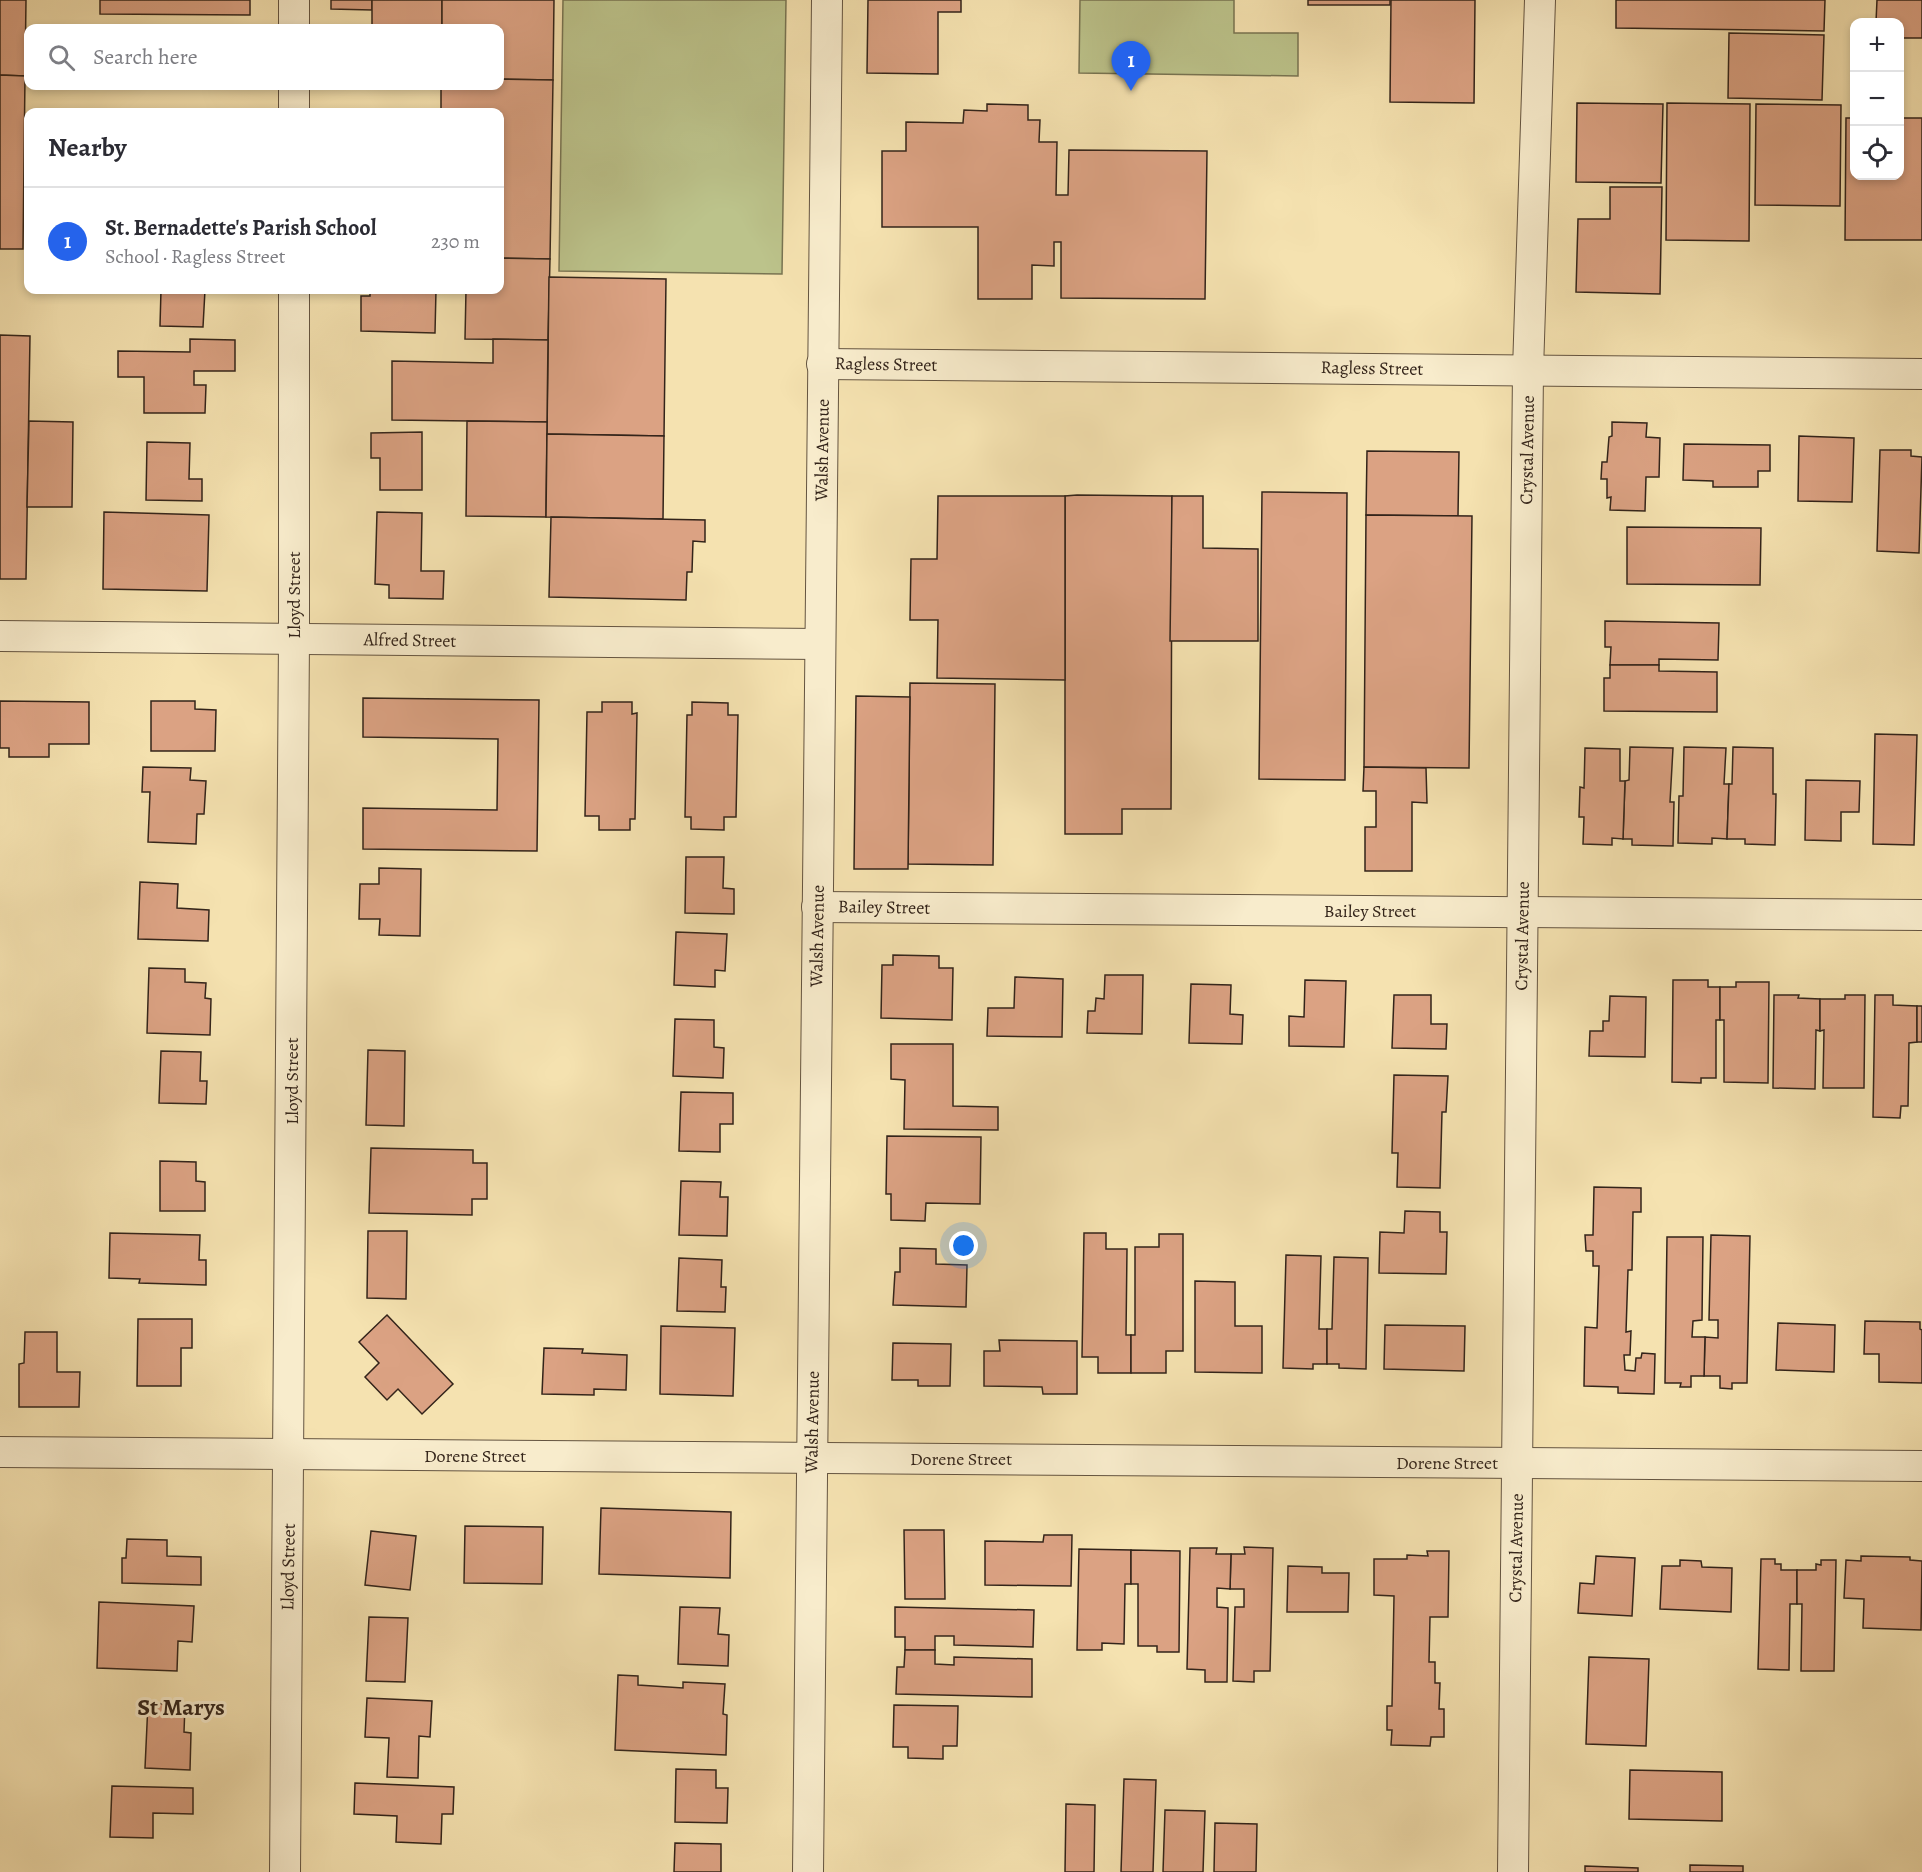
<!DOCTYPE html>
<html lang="en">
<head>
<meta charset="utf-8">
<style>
	:root { --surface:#fff; --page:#f7f7f7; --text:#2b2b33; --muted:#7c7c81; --line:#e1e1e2; --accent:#2563eb }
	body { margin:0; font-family:Alegreya,serif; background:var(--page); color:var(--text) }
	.controls { position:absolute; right:18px; top:18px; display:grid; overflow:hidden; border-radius:12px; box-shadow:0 3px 9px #0003 }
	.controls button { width:54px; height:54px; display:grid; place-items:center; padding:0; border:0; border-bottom:2px solid var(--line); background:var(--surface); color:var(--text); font:30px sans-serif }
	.you { position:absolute; left:964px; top:1246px; width:21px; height:21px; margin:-15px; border:4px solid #fff; border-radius:50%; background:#1a73e8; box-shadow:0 0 0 9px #1a73e833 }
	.badge { display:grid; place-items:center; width:39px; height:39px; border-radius:50%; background:var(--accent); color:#fff; font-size:20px; font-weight:700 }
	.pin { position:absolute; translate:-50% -50px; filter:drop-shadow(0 2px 3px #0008) }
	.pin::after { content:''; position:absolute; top:32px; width:21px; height:18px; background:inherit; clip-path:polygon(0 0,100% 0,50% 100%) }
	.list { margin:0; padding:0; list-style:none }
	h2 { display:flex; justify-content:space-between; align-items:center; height:78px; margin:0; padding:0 24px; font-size:26px }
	h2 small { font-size:20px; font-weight:400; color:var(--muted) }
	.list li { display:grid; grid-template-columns:39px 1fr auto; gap:18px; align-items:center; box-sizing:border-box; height:108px; padding:0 24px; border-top:2px solid var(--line) }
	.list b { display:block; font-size:22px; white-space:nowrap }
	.list p { margin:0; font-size:20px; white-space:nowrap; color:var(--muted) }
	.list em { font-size:20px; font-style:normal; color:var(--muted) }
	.icon { flex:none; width:33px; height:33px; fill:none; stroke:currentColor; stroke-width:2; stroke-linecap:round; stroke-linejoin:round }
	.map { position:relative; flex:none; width:1922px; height:1872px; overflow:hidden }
	.search { position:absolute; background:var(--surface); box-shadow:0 3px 9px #0003; left:24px; top:24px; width:480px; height:66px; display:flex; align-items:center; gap:15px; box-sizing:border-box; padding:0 21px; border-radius:12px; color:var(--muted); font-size:22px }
	.panel { position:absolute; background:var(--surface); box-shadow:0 3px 9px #0003; left:24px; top:108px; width:480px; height:186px; border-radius:12px }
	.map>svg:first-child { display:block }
	.green { fill:#bcc38b; stroke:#787452; stroke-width:1.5 }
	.building { fill:#dba283; stroke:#33241a; stroke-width:1.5 }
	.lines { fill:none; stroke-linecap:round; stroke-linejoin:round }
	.street-casing { stroke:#645440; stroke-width:32 }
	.street { stroke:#f8eccc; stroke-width:30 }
	.labels { text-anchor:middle; stroke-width:6; stroke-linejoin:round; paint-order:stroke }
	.street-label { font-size:18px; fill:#33241a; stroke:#f8eccc }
	.district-label { font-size:24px; font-weight:bold; fill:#33241a; stroke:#f8eccc }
</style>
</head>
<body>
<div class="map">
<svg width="1922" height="1872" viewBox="0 0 1922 1872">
	<rect width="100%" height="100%" fill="#f5e2b0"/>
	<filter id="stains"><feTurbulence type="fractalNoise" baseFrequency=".00333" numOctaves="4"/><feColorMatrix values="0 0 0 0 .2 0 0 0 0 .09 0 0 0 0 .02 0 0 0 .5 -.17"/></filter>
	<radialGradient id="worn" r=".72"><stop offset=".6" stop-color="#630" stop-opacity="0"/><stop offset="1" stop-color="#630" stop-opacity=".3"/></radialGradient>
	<g class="green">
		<polygon points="563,0 786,0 782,274 559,271"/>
		<polygon points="1080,0 1234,0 1234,33 1298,33 1298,76 1079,73"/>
	</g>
	<g class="building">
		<polygon points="0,0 26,0 25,76 0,75"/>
		<polygon points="100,0 250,0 250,15 100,14"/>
		<polygon points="331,0 372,0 372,10 331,9"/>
		<rect x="372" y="0" width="70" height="28"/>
		<polygon points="442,0 554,0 553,80 500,79 500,28 442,28"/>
		<polygon points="868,0 961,0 961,12 938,12 938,74 867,73"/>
		<rect x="1308" y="0" width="82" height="5"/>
		<polygon points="1391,0 1475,0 1474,103 1390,102"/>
		<polygon points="1616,0 1825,0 1824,31 1616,28"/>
		<polygon points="1877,0 1922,0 1922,38 1900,38 1900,22 1876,22"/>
		<polygon points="1729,33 1824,35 1822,100 1728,98"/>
		<polygon points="0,75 25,76 23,249 0,249"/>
		<polygon points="500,79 553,80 550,259 500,258 500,112 441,112 441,86 500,86"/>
		<polygon points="1577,103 1663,104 1661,183 1576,182"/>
		<polygon points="1667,103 1750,104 1749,241 1666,240"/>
		<polygon points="987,104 1028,105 1028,120 1040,120 1039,142 1057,142 1056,195 1068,195 1069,150 1207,151 1205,299 1061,298 1061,242 1054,242 1054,266 1032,265 1032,299 978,299 978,227 882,227 882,151 906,151 906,122 963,123 964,110 987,111"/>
		<polygon points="1756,104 1841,105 1840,206 1755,205"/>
		<polygon points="1846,118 1854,118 1854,176 1900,176 1900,118 1922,118 1922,240 1845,240"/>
		<polygon points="1610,187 1662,187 1660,294 1576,292 1578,219 1610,219"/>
		<polygon points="500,258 550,259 548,340 465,339 466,290 500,290"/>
		<polygon points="549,277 666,279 664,436 547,434"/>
		<polygon points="161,290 205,290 203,327 160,326"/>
		<polygon points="370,290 436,290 435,333 361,331 361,296 370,296"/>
		<polygon points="0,335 30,336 26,579 0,579"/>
		<polygon points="190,339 235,340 235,371 194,371 194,385 206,385 205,413 144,413 144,377 118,377 118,351 190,352"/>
		<polygon points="493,339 548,340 547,422 392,420 392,361 493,363"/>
		<polygon points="29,421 73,422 72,507 27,507"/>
		<polygon points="467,421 547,422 546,517 466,516"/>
		<polygon points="1612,422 1647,423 1646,437 1660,438 1659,477 1646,477 1645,511 1610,510 1611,497 1607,498 1607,479 1601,479 1602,462 1607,462 1609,437 1612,436"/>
		<polygon points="422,432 422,490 380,490 380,458 371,458 371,433"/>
		<polygon points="547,434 664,436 663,519 546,517"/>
		<polygon points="1799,436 1854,438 1852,502 1798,501"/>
		<polygon points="147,442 190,443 189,479 202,479 202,501 146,500"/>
		<polygon points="1684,444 1770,445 1770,471 1758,471 1758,487 1713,487 1713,481 1683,480"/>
		<polygon points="1880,450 1911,450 1911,456 1922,457 1919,553 1877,551"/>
		<polygon points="1367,451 1459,452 1458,516 1366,515"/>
		<polygon points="1262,492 1347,493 1345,780 1259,779"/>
		<polygon points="1077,495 1172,496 1171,809 1122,809 1122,834 1065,834 1065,496"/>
		<polygon points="938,496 1065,496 1065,680 937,678 938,620 910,620 911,559 937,559"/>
		<polygon points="1172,496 1203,496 1203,548 1258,549 1258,641 1170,641"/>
		<polygon points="104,512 209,515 207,591 103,589"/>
		<polygon points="377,512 422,513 421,571 444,571 443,599 389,598 389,585 375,584"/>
		<polygon points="1366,515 1472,516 1469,768 1364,767"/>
		<polygon points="551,517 705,520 705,542 693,541 692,572 687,572 686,600 549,597"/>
		<polygon points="1627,527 1761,528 1760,585 1627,584"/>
		<polygon points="1605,621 1719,623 1718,660 1659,659 1659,665 1610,665 1611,647 1605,647"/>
		<polygon points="1610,665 1659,665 1659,671 1717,672 1717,712 1604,711 1604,678 1610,678"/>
		<polygon points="910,683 995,684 993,865 908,864"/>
		<polygon points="856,696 910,697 908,869 854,869"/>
		<polygon points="363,698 539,700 537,851 363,849 363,808 497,810 498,739 363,737"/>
		<polygon points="0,701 89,702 89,744 49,744 49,757 9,757 9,748 0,748"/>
		<polygon points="151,701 195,701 195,709 216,710 215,751 151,751"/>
		<polygon points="602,702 632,702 632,714 637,713 635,819 630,819 630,830 599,830 599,816 585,816 587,712 602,712"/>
		<polygon points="692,702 728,703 728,715 738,715 736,817 724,817 724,830 691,829 691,817 685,817 687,715 692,715"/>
		<polygon points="1875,734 1917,735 1914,845 1873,844"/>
		<polygon points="1630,747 1673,748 1670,802 1674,802 1673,846 1632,845 1632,839 1623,839 1625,781 1629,780"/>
		<polygon points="1684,747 1726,748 1724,784 1729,784 1727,839 1712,838 1712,844 1678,843 1679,796 1683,796"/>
		<polygon points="1733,747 1773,748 1773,794 1776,794 1775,845 1745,844 1745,839 1727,839 1729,784 1732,784"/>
		<polygon points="1585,748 1620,749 1620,781 1625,781 1623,839 1612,838 1612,845 1583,844 1584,817 1579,817 1580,787 1584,788"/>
		<polygon points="143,767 191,768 190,780 206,781 204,814 197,814 196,844 148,842 150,792 142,792"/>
		<polygon points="1364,767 1426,768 1427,803 1412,802 1412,871 1365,871 1365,827 1376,827 1376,791 1363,791"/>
		<polygon points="1806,780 1860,781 1859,812 1841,812 1841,841 1805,840"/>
		<polygon points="686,857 724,857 723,888 734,889 734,914 685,913"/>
		<polygon points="379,868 421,869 420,936 379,935 380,919 359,919 360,884 379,884"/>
		<polygon points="140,882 178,884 177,908 209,910 208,941 138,939"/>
		<polygon points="676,932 727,934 725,971 715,970 715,987 674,985"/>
		<polygon points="893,955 939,956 939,968 953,968 952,1020 881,1018 882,965 893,965"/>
		<polygon points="149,968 185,969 185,982 206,983 205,998 211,999 210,1035 147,1033"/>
		<polygon points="1105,975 1143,975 1142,1034 1087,1033 1088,1011 1095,1011 1096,998 1104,999"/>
		<polygon points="1015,977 1063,979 1062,1037 987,1036 988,1008 1014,1008"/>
		<polygon points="1305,980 1346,981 1344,1047 1289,1046 1289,1016 1304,1017"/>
		<polygon points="1673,980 1708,980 1708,987 1720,987 1720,1020 1716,1020 1716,1078 1701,1078 1701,1083 1672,1082"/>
		<polygon points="1736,982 1769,982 1768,1083 1724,1082 1724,1020 1720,1020 1720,987 1736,987"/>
		<polygon points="1191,984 1231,985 1230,1014 1243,1015 1242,1044 1189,1043"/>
		<polygon points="1394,995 1431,995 1431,1024 1447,1024 1446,1049 1392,1048"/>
		<polygon points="1774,995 1799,995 1798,998 1820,999 1820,1031 1816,1030 1815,1089 1773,1088"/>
		<polygon points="1845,995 1865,995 1864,1088 1823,1088 1824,1030 1820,1031 1820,999 1845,999"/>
		<polygon points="1875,995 1893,995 1893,1005 1917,1006 1917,1042 1909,1043 1908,1106 1901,1106 1900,1118 1873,1117"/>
		<polygon points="1610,996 1646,997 1645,1057 1589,1056 1590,1031 1603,1031 1603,1021 1609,1021"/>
		<rect x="1917" y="1006" width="5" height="36"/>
		<polygon points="675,1019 714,1020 714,1047 724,1048 723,1078 673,1076"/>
		<polygon points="891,1044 953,1044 953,1106 998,1107 998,1130 904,1129 905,1080 891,1079"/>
		<polygon points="368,1050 405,1051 404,1126 366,1125"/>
		<polygon points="161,1051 201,1052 200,1081 207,1081 206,1104 159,1103"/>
		<polygon points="1394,1075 1448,1076 1446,1112 1442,1112 1440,1188 1397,1187 1398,1153 1392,1153"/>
		<polygon points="681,1092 733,1093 733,1124 720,1124 720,1152 679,1151"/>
		<polygon points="887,1136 981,1137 980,1204 926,1203 925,1221 891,1220 891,1194 886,1194"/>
		<polygon points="371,1148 473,1150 473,1163 487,1163 487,1199 472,1199 472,1215 369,1213"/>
		<polygon points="160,1161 196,1162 196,1181 205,1182 205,1211 160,1211"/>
		<polygon points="681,1181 721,1182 720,1197 728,1197 727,1236 679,1235"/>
		<polygon points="1594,1187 1641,1188 1641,1212 1633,1212 1632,1270 1628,1270 1626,1332 1631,1331 1630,1355 1624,1355 1625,1370 1635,1371 1636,1358 1641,1358 1642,1353 1655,1354 1654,1394 1618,1393 1618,1387 1584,1386 1585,1327 1597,1328 1599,1266 1593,1266 1593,1251 1586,1251 1585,1235 1593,1235"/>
		<polygon points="1405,1211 1440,1212 1440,1232 1447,1232 1446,1274 1379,1273 1380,1232 1404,1233"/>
		<polygon points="368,1231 407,1231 406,1299 367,1298"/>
		<polygon points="110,1233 200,1235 199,1260 206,1260 206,1285 139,1283 140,1279 109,1278"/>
		<polygon points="1084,1233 1106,1233 1106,1249 1127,1249 1126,1335 1131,1335 1131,1373 1098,1373 1098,1357 1082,1357"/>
		<polygon points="1159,1234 1183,1234 1183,1351 1166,1351 1166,1373 1131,1373 1131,1335 1135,1335 1135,1247 1159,1247"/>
		<polygon points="1711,1235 1750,1236 1747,1383 1732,1383 1732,1389 1720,1388 1720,1376 1704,1376 1705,1337 1718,1338 1718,1320 1709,1320"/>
		<polygon points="1667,1237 1703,1237 1702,1320 1693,1321 1692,1337 1705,1337 1704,1376 1691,1376 1691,1387 1680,1387 1681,1383 1665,1383"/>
		<polygon points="900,1248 936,1249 936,1264 967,1265 966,1307 893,1305 895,1272 900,1272"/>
		<polygon points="1286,1255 1321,1256 1319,1329 1327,1329 1327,1364 1313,1364 1313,1369 1283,1368"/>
		<polygon points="1334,1257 1368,1258 1366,1369 1339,1368 1339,1364 1327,1364 1327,1329 1332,1329"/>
		<polygon points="679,1258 722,1260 721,1287 726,1287 725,1312 677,1311"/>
		<polygon points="1195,1281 1235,1282 1235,1326 1262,1326 1262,1373 1195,1372"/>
		<polygon points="387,1315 453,1384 422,1414 398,1389 387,1400 365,1377 379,1363 359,1342"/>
		<polygon points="138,1319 192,1319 192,1348 181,1348 181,1386 137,1386"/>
		<polygon points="1865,1321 1920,1322 1920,1329 1922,1330 1922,1383 1879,1382 1879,1354 1864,1354"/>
		<polygon points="1778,1323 1835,1325 1834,1372 1776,1370"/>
		<polygon points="1385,1325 1465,1326 1464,1371 1384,1369"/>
		<polygon points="661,1326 735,1328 733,1396 660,1394"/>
		<polygon points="25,1332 57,1332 57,1372 80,1372 79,1407 19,1407 19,1364 24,1363"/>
		<polygon points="999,1340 1077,1341 1077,1394 1043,1394 1042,1387 984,1386 984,1351 1000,1351"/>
		<polygon points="893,1343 951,1344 950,1386 918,1386 918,1380 892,1380"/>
		<polygon points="544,1348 583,1349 582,1353 627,1355 626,1390 594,1389 594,1395 542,1394"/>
		<polygon points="601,1508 731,1512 730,1578 599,1574"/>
		<polygon points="465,1526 543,1527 542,1584 464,1583"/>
		<polygon points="904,1530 944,1530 945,1599 905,1599"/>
		<polygon points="371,1531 416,1536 410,1590 365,1585"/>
		<polygon points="1044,1535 1072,1535 1071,1586 985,1585 985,1541 1043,1542"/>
		<polygon points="127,1539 167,1540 167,1556 201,1557 201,1585 122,1583 122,1558 126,1558"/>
		<polygon points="1244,1547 1273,1548 1270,1671 1254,1671 1254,1682 1233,1681 1235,1607 1244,1607 1244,1589 1230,1589 1231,1554 1245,1554"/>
		<polygon points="1190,1548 1217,1548 1216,1554 1231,1554 1230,1589 1217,1588 1217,1607 1228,1608 1227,1682 1205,1682 1205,1670 1187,1669"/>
		<polygon points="1079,1549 1131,1550 1131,1584 1125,1584 1124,1644 1102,1643 1102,1650 1077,1650"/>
		<polygon points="1131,1550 1180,1551 1179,1652 1157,1652 1157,1646 1138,1646 1138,1584 1131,1584"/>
		<polygon points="1427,1551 1449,1551 1448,1617 1430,1617 1429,1662 1435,1662 1435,1683 1440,1683 1439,1709 1444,1709 1444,1737 1431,1737 1430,1746 1391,1745 1392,1730 1387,1730 1387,1706 1392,1706 1394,1596 1374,1595 1374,1559 1407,1559 1407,1555 1428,1556"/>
		<polygon points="1596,1556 1635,1558 1632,1616 1578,1613 1580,1583 1594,1584"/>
		<polygon points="1861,1556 1910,1557 1910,1560 1922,1561 1921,1630 1863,1628 1864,1599 1844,1598 1846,1560 1861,1561"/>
		<polygon points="1761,1559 1775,1559 1775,1564 1781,1564 1781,1570 1797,1570 1797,1604 1790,1604 1789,1670 1758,1669"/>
		<polygon points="1680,1560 1701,1561 1702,1567 1732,1568 1731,1612 1660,1609 1662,1566 1680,1566"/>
		<polygon points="1821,1560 1836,1560 1834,1671 1801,1671 1802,1604 1797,1604 1797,1570 1816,1570 1816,1564 1821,1565"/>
		<polygon points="1288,1566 1322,1567 1322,1573 1349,1573 1348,1612 1287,1612"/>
		<polygon points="99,1602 194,1606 192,1642 178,1641 177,1671 97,1668"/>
		<polygon points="680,1607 720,1608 718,1634 729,1635 728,1666 678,1664"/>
		<polygon points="895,1607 1034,1610 1033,1647 954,1645 954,1636 935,1636 935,1650 905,1650 905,1637 895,1637"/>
		<polygon points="369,1617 408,1618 405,1682 366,1681"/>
		<polygon points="905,1650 935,1650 935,1664 954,1665 954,1657 1032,1659 1032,1697 896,1694 897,1667 904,1667"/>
		<polygon points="1589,1657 1649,1659 1646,1746 1586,1744"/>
		<polygon points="618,1675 638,1676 638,1685 683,1688 683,1682 725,1684 723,1714 727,1715 726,1755 615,1750"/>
		<polygon points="367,1698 432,1701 430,1737 419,1736 418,1778 387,1777 389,1738 365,1737"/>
		<polygon points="148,1703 185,1705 184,1732 191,1733 190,1770 145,1768"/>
		<polygon points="894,1705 958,1706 957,1746 943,1746 943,1759 908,1758 908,1747 893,1747"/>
		<polygon points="676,1769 716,1770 716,1788 728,1788 727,1823 675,1822"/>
		<polygon points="1630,1770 1722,1772 1722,1821 1629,1819"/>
		<polygon points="1124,1779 1156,1780 1153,1872 1121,1872"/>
		<polygon points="355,1783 454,1787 453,1814 442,1814 441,1844 396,1842 397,1816 354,1814"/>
		<polygon points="112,1786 193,1788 193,1814 153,1813 153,1838 110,1837"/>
		<polygon points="1066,1804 1095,1805 1094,1872 1065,1872"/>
		<polygon points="1165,1810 1205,1811 1203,1872 1163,1872"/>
		<polygon points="1215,1823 1257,1824 1256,1872 1214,1872"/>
		<polygon points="675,1843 721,1844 721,1872 674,1872"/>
		<polygon points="1690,1865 1743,1866 1743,1872 1690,1872"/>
		<polygon points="1585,1866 1638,1868 1638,1872 1585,1872"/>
	</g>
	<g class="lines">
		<g class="street-casing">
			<g id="street">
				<polyline points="294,0 294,28"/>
				<polyline points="294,86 294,112"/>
				<polyline points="822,364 1922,374"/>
				<polyline points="0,636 820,644"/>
				<polyline points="817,907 1922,915"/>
				<polyline points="0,1452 1922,1466"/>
				<polyline points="285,1872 294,638 294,290"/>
				<polyline points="808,1872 827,0"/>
				<polyline points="1513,1872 1528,370 1540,0"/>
			</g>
		</g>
		<use href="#street" class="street"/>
	</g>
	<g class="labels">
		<g class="street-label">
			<text transform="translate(886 364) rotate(1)" y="6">Ragless Street</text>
			<text transform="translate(1372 368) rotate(1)" y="6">Ragless Street</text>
			<text transform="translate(822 450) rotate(-89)" y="6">Walsh Avenue</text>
			<text transform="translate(1527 450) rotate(-89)" y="6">Crystal Avenue</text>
			<text transform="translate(294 595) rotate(-90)" y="6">Lloyd Street</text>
			<text transform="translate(410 640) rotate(1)" y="6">Alfred Street</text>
			<text transform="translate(884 907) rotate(1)" y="6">Bailey Street</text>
			<text x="1370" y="917">Bailey Street</text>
			<text transform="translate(817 936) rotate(-89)" y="6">Walsh Avenue</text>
			<text transform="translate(1522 936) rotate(-89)" y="6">Crystal Avenue</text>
			<text transform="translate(292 1081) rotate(-90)" y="6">Lloyd Street</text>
			<text transform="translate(812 1422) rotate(-89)" y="6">Walsh Avenue</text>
			<text x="475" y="1462">Dorene Street</text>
			<text x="961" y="1465">Dorene Street</text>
			<text x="1447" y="1469">Dorene Street</text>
			<text transform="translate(1516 1548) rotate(-89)" y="6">Crystal Avenue</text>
			<text transform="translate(288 1567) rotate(-89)" y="6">Lloyd Street</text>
		</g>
		<g class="district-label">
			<text x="181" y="1715">St Marys</text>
		</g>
	</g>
	<rect width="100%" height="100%" filter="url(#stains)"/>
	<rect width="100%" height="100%" fill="url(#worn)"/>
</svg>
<div class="controls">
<button>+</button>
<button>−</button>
<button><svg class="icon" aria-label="locate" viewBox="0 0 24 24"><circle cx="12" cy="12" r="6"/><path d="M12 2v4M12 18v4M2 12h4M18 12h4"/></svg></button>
</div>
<div class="you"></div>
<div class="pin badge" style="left:1131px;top:91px">1</div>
<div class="search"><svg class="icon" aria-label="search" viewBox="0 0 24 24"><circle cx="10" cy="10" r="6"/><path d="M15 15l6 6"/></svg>Search here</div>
<section class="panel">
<h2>Nearby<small></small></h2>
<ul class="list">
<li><span class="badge">1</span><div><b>St. Bernadette's Parish School</b><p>School · Ragless Street</p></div><em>230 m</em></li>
</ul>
</section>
</div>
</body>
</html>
